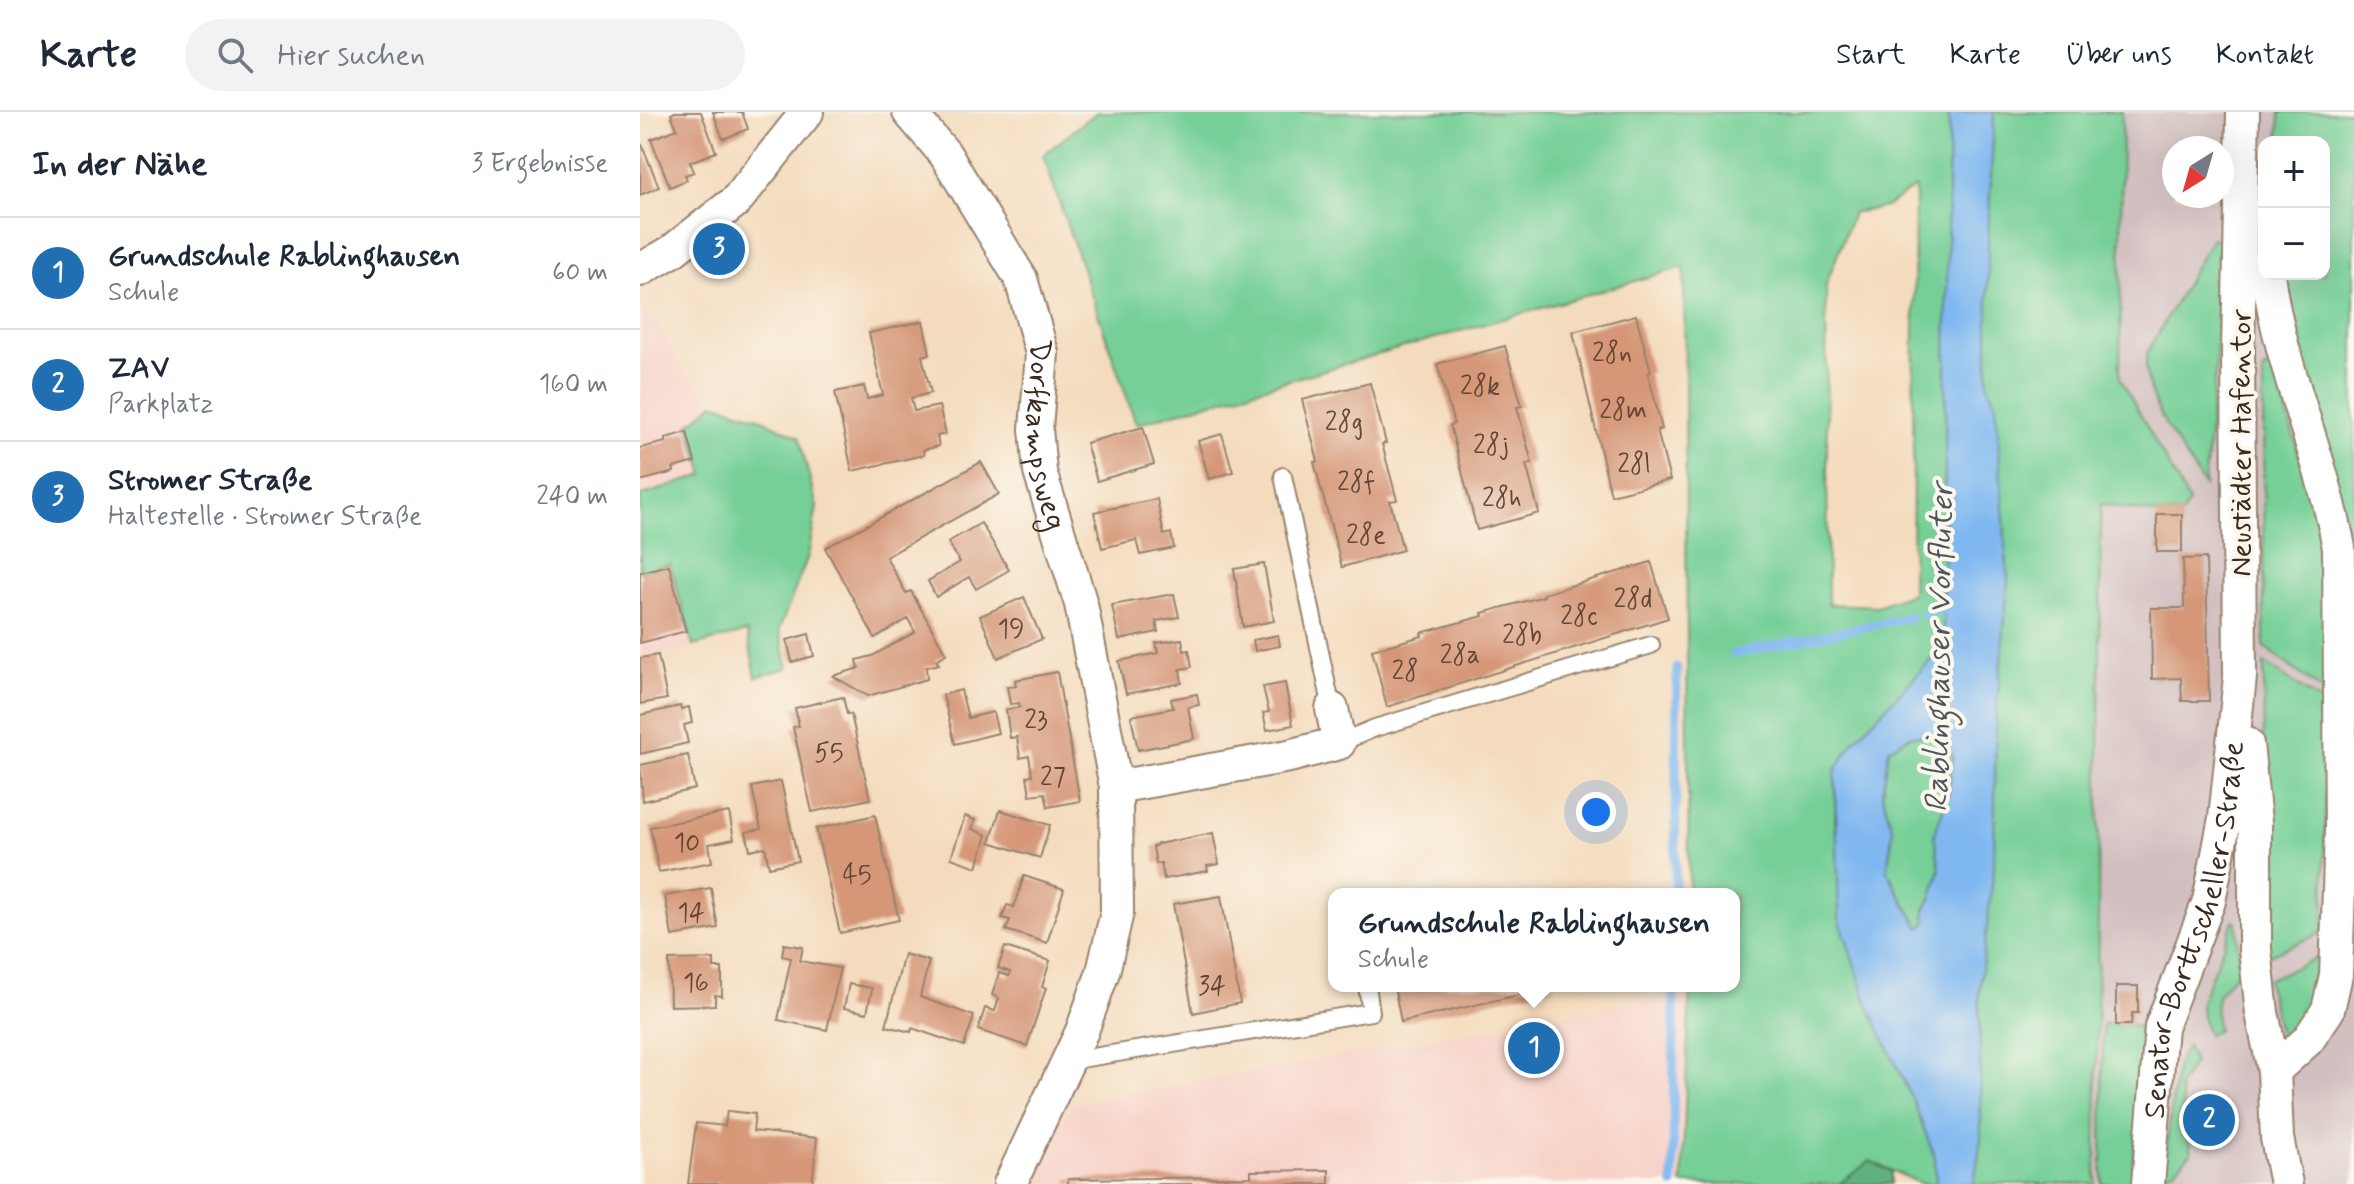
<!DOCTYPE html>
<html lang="de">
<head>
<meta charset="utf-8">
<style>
	:root { --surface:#fff; --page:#f2f2f3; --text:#1f2937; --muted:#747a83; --line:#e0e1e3; --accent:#1f6fb2 }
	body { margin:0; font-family:Mynerve,sans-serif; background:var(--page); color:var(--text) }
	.controls { position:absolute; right:24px; top:24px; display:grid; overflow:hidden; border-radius:16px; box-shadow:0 8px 32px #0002 }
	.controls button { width:72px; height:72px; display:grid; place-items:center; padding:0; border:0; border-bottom:2px solid var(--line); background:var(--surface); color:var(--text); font:40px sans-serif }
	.compass { position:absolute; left:1522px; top:24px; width:72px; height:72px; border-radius:50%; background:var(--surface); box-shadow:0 8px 32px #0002; rotate:217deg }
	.you { position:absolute; left:956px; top:700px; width:28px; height:28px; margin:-20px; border:6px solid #fff; border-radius:50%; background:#1a73e8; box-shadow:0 0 0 12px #1a73e833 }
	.badge { display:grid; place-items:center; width:52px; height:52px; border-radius:50%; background:var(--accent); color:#fff; font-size:26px; font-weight:700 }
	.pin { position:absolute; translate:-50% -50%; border:4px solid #fff; box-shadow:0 2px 8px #0006 }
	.popup { position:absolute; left:688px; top:776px; width:412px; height:104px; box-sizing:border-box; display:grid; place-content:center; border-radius:16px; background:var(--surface); filter:drop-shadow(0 2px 6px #0005); font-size:26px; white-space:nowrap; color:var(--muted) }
	.popup b { font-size:30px; color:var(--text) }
	.popup::after { content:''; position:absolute; left:50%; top:100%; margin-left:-16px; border:16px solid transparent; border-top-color:var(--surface) }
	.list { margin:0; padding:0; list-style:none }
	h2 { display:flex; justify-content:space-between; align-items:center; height:104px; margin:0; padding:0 32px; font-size:34px }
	h2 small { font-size:26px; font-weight:400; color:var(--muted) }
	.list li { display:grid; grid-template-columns:52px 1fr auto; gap:24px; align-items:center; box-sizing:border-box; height:112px; padding:0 32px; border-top:2px solid var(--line) }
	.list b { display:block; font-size:30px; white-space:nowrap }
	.list p { margin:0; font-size:26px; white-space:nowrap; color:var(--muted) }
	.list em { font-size:26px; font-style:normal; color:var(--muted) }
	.icon { flex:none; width:44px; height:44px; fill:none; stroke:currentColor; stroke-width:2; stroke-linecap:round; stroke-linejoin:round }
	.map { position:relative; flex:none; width:1714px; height:1072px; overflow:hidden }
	header { display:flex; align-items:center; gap:48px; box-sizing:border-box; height:112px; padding:0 40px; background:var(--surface); border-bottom:2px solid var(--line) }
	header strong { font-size:38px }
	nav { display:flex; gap:44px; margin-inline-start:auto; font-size:28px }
	.search { width:560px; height:72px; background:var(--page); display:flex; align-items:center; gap:20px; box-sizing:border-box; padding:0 28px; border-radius:44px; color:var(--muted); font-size:30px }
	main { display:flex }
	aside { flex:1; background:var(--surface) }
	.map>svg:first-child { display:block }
	.built { fill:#f7d1c7 }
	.industrial { fill:#d2bfc0; fill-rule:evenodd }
	.green { fill:#74cf96; stroke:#587c5a; stroke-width:2; fill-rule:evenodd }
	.forest { fill:#5fb27f; stroke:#4d6e4e; stroke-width:2 }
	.water { fill:#7fb8f0; stroke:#5d7187; stroke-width:2; fill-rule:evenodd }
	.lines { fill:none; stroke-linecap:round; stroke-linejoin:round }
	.stream { stroke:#7fb8f0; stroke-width:9 }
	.building { fill:#d59778 }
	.lane-casing { stroke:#98826e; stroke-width:20 }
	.street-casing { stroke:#98826e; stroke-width:36 }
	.lane { stroke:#fff; stroke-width:16 }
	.street { stroke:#fff; stroke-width:32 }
	.labels { text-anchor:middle; stroke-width:8; stroke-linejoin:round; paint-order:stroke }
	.number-label { font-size:26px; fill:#624534 }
	.street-label { font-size:30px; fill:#3b2a1e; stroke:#fbf7ec }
	.water-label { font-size:32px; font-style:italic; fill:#4f555d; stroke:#fbf7ec }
</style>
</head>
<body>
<header>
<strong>Karte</strong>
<div class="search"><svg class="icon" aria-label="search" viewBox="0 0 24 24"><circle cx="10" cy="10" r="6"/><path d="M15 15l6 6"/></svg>Hier suchen</div>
<nav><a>Start</a><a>Karte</a><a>Über uns</a><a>Kontakt</a></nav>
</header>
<main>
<aside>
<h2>In der Nähe<small>3 Ergebnisse</small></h2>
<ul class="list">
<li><span class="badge">1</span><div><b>Grundschule Rablinghausen</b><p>Schule</p></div><em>60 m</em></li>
<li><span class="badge">2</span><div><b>ZAV</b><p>Parkplatz</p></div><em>160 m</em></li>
<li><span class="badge">3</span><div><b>Stromer Straße</b><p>Haltestelle · Stromer Straße</p></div><em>240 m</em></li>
</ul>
</aside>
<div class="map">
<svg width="1714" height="1072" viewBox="0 0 1714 1072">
	<rect width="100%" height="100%" fill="#fbf7ec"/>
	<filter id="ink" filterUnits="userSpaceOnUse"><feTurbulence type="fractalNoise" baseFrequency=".0125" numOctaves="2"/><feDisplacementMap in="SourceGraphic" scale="16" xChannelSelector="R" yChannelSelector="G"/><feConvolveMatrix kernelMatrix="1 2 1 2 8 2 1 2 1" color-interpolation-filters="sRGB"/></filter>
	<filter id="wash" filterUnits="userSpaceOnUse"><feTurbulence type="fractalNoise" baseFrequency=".006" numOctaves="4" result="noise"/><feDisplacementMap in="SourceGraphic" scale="32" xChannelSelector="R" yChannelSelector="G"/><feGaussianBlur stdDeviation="1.8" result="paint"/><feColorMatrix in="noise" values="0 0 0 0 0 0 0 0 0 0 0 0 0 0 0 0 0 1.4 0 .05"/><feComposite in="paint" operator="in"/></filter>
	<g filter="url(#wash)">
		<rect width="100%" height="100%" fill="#f4dbbd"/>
		<g class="built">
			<polygon points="12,201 45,261 74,291 49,313 64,363 0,384 0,207"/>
			<polygon points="30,452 53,534 0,545 0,460"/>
			<polygon points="1050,881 1042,1072 396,1072 430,992"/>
		</g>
		<path class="industrial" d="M1463 0H1714V1072H1456ZM1624 30H1684V162H1624ZM1534 36H1582V84H1534Z"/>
		<g class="green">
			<path d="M457 0H1309L1303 518 1292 547 1213 630 1195 659V718L1274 992 1295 1046 1296 1072H1282L1230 1049 1199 1072H1042L1050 874H1094V782H1049L1044 155 496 312 403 43ZM1275 75 1272 481 1237 494 1188 492 1186 173 1213 101 1246 95Z"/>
			<polygon points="1354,0 1482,0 1480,266 1549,390 1542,402 1517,402 1461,392 1456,1072 1334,1072 1341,1026 1339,881 1356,604 1368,470 1356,294 1348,274 1348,125"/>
			<polygon points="1640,0 1714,0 1714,425 1709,428 1647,218 1639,162 1684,162 1684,30 1639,30"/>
			<path d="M1572 126 1579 127 1576 253 1564 374C1542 336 1499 286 1507 241Z"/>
			<polygon points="1628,255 1634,256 1685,434 1687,582 1624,535 1623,260"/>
			<polygon points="74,291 118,305 159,325 177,395 168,444 139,518 148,556 116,565 107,520 53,534 30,452 0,460 0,384 64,363 49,313"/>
			<polygon points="1624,551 1686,593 1684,820 1622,846"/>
			<polygon points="1271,623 1296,624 1313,643 1309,681 1294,723 1300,757 1292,785 1285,798 1286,811 1280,816 1258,780 1247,757 1253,719 1242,682 1249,637"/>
			<path d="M1594 808 1597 811 1599 859C1577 879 1571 887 1578 918L1568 923 1562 905 1561 889Z"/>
			<path d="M1684 843C1677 880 1673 907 1641 929L1627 868Z"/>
			<polygon points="1463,912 1491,913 1508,917 1491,1072 1462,1072"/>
			<polygon points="1547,934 1554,950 1539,974 1551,1041 1535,1058 1523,1062 1537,952"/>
		</g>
		<polygon class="forest" points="1230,1049 1251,1059 1251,1072 1199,1072"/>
		<path class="water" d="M1309 0H1354L1348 125V274L1356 293 1368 470 1356 604 1354 756 1339 881 1341 1026 1334 1072H1296L1295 1046 1274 991 1228 893 1199 806 1195 659 1213 630 1292 547 1303 518ZM1271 623 1296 624 1313 643 1309 681 1294 723 1300 757 1292 785 1285 798 1286 811 1280 816 1258 780 1247 757 1253 719 1242 682 1249 637Z"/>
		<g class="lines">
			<g class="stream">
				<polyline points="1283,502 1314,495"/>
				<polyline points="1094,542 1270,505"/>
				<polyline points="1035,782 1037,556"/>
				<polyline points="1033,1072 1034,874"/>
			</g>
		</g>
		<g id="blocks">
			<g class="building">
				<polygon points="35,0 61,0 76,40 50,50 54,60 45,63 47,68 30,75 11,27 37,17 31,2"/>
				<polygon points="73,0 102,0 108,17 83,27"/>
				<polygon points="2,33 19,75 0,83 0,34"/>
				<polygon points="996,203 1011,260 1008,261 1022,317 1017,318 1030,368 971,383 933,220"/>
				<polygon points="283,209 290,242 282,244 291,281 271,286 274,299 299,294 306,322 297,324 299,334 283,338 284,343 212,359 195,280 224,274 227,287 243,283 229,221"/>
				<polygon points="865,234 882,294 877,295 892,351 886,352 899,401 837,418 810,313 814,312 797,252"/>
				<polygon points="730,271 746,331 742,332 757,388 750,389 763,438 702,455 674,350 678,349 662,288"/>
				<polygon points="503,315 514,352 457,369 446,331"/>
				<polygon points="47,320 55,350 33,356 34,360 0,369 0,336 26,330 26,326"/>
				<polygon points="582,322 593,360 569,367 558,329"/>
				<polygon points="341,350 359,382 246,445 266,481 271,479 306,542 296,548 299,552 286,555 287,567 228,584 193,564 219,556 217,548 232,544 275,520 268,507 235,526 185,436"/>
				<polygon points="517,387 524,423 531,421 534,436 500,443 496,428 462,436 454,400"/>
				<rect x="1517" y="402" width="25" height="38"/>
				<polygon points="341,411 369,458 336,477 329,465 296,485 288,469 320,450 308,430"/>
				<polygon points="1566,446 1569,589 1542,589 1541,566 1512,567 1511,496 1544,496 1543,447"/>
				<polygon points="1011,450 1028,506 747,595 732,538 782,524 781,521 843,504 842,501 904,484 903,482"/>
				<polygon points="624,452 634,509 603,515 594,457"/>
				<polygon points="29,453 46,519 0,531 0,460"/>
				<polygon points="534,482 539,505 516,509 518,520 479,528 472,493"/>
				<polygon points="384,485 402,527 358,546 340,504"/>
				<polygon points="169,522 174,544 152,550 147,528"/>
				<polygon points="638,523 640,534 615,539 613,528"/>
				<polygon points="542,527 544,539 549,538 552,555 540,557 542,571 486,582 479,549 518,541 516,531"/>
				<polygon points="18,543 27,587 0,592 0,546"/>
				<polygon points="417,560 440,689 408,695 405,681 390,683 387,664 392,663 389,644 380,646 377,625 370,626 366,598 380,595 379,591 370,592 367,575 376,574 375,568"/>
				<polygon points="645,571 653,613 627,618 623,601 629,600 623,575"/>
				<polygon points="321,578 328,606 353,600 358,621 315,632 303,583"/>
				<polygon points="557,582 559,593 548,595 554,627 498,638 491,604 533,596 531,587"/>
				<polygon points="203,585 207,602 211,602 230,687 172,700 153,615 159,614 155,596"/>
				<polygon points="40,594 41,597 49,595 52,611 44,613 48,631 0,642 0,603"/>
				<polygon points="48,643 55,677 3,689 0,653"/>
				<polygon points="141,669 158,749 129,755 125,735 110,738 106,720 121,717 112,675"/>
				<polygon points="360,698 410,713 400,746 350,730"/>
				<polygon points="89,700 94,727 69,732 72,750 19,760 10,715"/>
				<polygon points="235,703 259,808 200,821 176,717"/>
				<polygon points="325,704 335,708 332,717 347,723 337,755 311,746"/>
				<polygon points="573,721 579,752 567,754 568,759 524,767 521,751 516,752 513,735 518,732"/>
				<polygon points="384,764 424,777 407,831 366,818 370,808 362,806 367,793 374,795"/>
				<polygon points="71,776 78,816 32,824 25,784"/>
				<polygon points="581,784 600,891 553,901 533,792"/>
				<polygon points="144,832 163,835 160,849 200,856 187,918 138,908 151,846 142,844"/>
				<polygon points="365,835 410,849 402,875 406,876 387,934 338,918 345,896 355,899 359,886 352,883 359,861 369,864 370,860 358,856"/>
				<polygon points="264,842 289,849 280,885 334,904 324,934 272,916 271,920 246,914"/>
				<polygon points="74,847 74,856 82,856 82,884 75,883 75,893 30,894 29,848"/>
				<polygon points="209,872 232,876 227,901 204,896"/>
				<polygon points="754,874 914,874 914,875 761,910"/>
				<polygon points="1476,874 1498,874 1498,901 1492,901 1491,913 1476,913"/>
				<polygon points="87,999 115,1002 113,1019 177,1026 172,1072 48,1072 56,1011 85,1014"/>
				<polygon points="689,1058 689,1072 428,1072 428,1067 611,1065 611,1059"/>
			</g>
		</g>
	</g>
	<g filter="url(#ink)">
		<use href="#blocks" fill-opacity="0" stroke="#98826e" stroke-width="2"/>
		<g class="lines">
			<g class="lane-casing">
				<g id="lane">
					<polyline points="643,364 692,597"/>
					<polyline points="699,631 735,616 1011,533"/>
					<polyline points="428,949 731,900 727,874"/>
				</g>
			</g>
			<g class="street-casing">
				<g id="street">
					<path id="s1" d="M269 0 305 42 381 167 402 241 396 317 400 360 441 492 476 675 477 800 463 860 442 919 370 1072"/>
					<polyline points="0,158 31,140 96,89 167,0"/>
					<path d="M1628 162C1640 256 1682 343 1699 436L1701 719 1696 863 1688 898 1668 928 1634 959"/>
					<polyline points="1607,632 1615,710 1615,837 1622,901 1634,959 1637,1026 1646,1072"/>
					<polyline points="476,675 649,644 699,631 692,597"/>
					<path id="s2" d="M1508 1072 1521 915 1569 789 1585 706 1600 565 1598 238 1603 0"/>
				</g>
			</g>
			<use href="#lane" class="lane"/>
			<use href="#street" class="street"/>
		</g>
	</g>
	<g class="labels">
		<g class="number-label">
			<text x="972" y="249">28n</text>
			<text x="840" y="282">28k</text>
			<text x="983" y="306">28m</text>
			<text x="704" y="318">28g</text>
			<text x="851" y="341">28j</text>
			<text x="994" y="360">28l</text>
			<text x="716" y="378">28f</text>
			<text x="862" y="394">28h</text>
			<text x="726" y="431">28e</text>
			<text x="993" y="495">28d</text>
			<text x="939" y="512">28c</text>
			<text x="371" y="525">19</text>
			<text x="882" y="531">28b</text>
			<text x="820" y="551">28a</text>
			<text x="765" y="567">28</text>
			<text x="396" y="616">23</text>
			<text x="189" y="649">55</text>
			<text x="413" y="673">27</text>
			<text x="47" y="739">10</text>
			<text x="217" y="771">45</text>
			<text x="51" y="809">14</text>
			<text x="56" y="879">16</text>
			<text x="572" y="882">34</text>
		</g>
		<g class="street-label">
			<text dy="10" stroke="none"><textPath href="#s1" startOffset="362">Dorfkampsweg</textPath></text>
			<text transform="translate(1600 331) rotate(-90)" y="10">Neustädter Hafentor</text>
			<text dy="10" stroke="none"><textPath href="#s2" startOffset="260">Senator-Borttscheller-Straße</textPath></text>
		</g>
		<g class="water-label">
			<text transform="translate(1298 536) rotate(-89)" y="11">Rablinghauser Vorfluter</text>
		</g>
	</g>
</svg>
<div class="controls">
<button>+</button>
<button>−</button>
</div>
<svg class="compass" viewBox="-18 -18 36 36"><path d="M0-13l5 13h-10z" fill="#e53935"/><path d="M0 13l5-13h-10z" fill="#747a83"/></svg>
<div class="you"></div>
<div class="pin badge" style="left:894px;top:936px">1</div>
<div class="popup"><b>Grundschule Rablinghausen</b>Schule</div>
<div class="pin badge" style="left:1569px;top:1008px">2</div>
<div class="pin badge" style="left:79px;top:137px">3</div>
</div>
</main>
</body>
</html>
